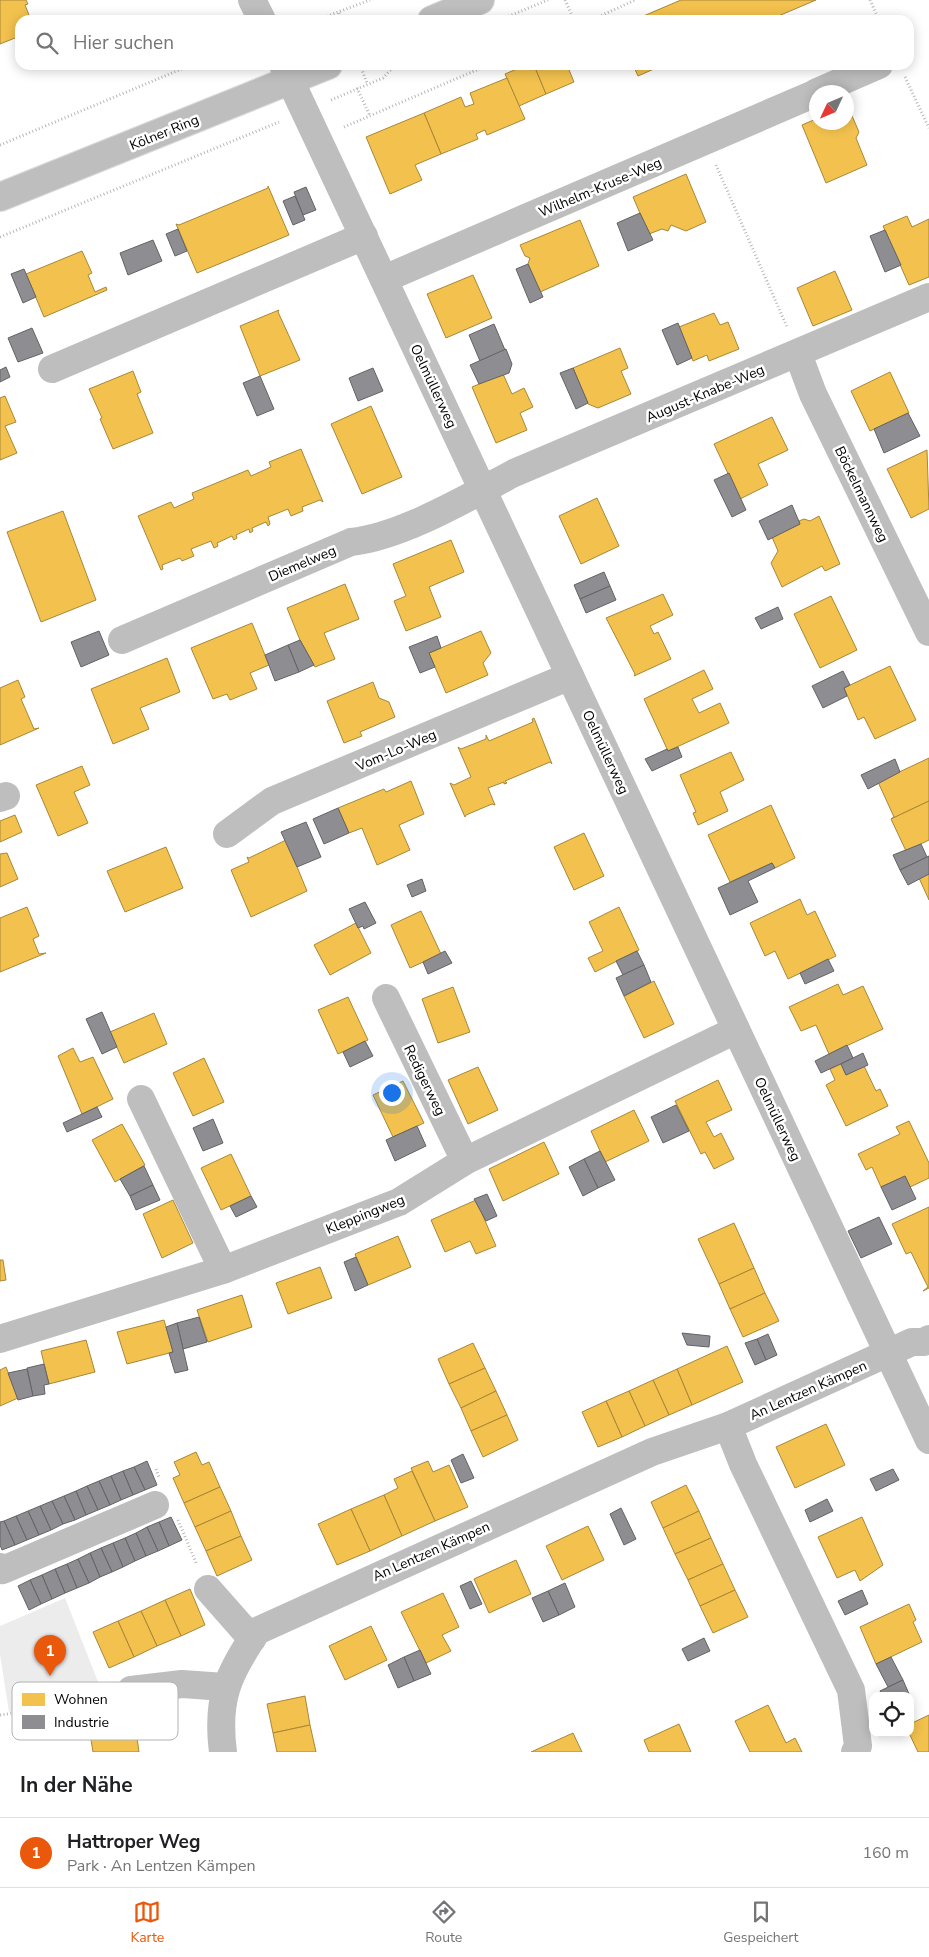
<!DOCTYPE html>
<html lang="de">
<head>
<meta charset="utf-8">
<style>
	:root { --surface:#fff; --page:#f6f6f6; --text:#202124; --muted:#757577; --line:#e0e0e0; --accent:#ea580c }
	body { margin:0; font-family:"Nunito Sans",sans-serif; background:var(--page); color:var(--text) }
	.controls { position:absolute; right:15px; bottom:15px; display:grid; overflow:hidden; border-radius:10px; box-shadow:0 2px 12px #0003 }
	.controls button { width:45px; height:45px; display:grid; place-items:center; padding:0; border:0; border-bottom:1px solid var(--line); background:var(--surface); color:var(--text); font:25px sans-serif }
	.compass { position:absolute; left:809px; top:85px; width:45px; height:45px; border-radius:50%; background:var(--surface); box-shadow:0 2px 12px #0003; rotate:226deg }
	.you { position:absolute; left:391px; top:1092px; width:18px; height:18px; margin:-12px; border:4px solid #fff; border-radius:50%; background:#1a73e8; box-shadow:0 0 0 8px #1a73e833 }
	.badge { display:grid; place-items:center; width:32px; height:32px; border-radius:50%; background:var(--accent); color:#fff; font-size:16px; font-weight:700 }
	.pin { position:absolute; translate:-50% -41px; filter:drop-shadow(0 1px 2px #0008) }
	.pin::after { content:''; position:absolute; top:26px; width:18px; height:15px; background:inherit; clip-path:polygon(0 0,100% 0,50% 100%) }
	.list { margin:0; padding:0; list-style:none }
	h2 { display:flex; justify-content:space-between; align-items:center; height:65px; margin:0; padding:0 20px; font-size:21px }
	h2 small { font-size:16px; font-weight:400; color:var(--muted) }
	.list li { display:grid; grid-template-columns:32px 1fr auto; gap:15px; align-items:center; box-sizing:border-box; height:70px; padding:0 20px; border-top:1px solid var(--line) }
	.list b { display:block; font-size:19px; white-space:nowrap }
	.list p { margin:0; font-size:16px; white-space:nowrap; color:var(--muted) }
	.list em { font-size:16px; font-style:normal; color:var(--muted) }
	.icon { flex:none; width:28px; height:28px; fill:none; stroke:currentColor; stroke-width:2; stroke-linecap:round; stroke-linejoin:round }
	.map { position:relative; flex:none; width:929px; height:1752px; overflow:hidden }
	.search { position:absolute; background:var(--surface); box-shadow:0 2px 12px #0003; left:15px; right:15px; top:15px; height:55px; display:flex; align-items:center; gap:12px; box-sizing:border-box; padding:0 18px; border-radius:15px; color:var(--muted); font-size:19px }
	.sheet { height:135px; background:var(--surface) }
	nav { display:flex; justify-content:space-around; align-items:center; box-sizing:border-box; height:70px; border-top:1px solid var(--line); background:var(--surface); font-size:14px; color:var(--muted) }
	nav a { display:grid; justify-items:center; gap:2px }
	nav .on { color:var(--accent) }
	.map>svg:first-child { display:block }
	.green { fill:#ececec }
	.homes { fill:#f2c14e; stroke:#a98737 }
	.industry { fill:#8d8d92; stroke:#636366 }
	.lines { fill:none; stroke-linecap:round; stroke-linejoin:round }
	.major-casing { stroke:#dbdbdb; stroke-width:30 }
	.path { stroke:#b9b9b9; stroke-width:3; stroke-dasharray:1 2.5; stroke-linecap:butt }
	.minor { stroke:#bebebe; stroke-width:28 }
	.major { stroke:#bebebe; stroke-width:28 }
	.labels { text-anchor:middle; stroke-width:5; stroke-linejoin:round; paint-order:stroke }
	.street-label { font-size:14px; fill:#000; stroke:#fff }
	.key { fill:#fff; stroke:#b2b2b2; stroke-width:1 }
	.key-label { font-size:14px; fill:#000 }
</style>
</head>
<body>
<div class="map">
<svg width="929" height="1752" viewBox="0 0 929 1752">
	<rect width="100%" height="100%" fill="#fff"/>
	<polygon class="green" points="65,1598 104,1697 9,1712 0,1654 0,1626"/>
	<g class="homes">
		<polygon points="0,0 26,0 28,4 25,5 31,20 20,20 20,36 0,44"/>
		<polygon points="681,0 816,0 769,20 634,20"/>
		<polygon points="526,65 534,65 546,94 519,106 505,74"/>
		<polygon points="534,65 567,65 574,82 546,94"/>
		<polygon points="633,65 663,65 638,76"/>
		<polygon points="507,78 525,119 487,135 485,130 476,134 478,139 441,154 424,113 461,97 465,107 474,104 470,93"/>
		<polygon points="846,109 849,109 859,132 856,138 867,165 826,183 802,125 816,119 816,122 846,122"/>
		<polygon points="424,113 441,154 415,165 422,180 390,194 366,137"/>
		<polygon points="686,174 706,222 686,231 671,225 668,231 662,229 649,234 633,197"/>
		<polygon points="268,186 289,235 197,273 176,224 179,225 268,188"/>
		<polygon points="907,216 912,227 929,219 929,277 909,285 883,226"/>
		<polygon points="580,220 599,266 540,292 528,264 530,258 525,256 520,245"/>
		<polygon points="82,251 92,273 88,275 95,292 106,287 107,290 44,317 26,274"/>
		<polygon points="835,271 852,310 813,326 797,288"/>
		<polygon points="473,275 492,318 446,338 427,294"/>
		<polygon points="279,310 278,312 300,360 260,376 240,326"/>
		<polygon points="714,313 720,325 728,322 739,349 709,361 707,355 693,361 679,327"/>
		<polygon points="620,348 628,368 621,371 631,394 598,408 588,404 573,368"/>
		<polygon points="133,371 141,392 137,394 153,433 113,449 100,419 102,418 89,389"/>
		<polygon points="890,372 909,413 870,431 851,391"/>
		<polygon points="503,374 512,394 524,388 533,407 520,413 527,430 496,443 472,387"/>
		<polygon points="5,396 16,422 5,426 17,453 0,460 0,398"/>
		<polygon points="371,406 402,477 362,494 331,424"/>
		<polygon points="772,417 788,450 758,464 768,485 740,499 714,444"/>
		<polygon points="301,449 323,502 320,500 302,507 303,511 291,516 288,509 268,517 270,524 268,526 266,522 252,528 253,531 250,533 249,529 236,535 237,538 234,540 232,536 217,543 218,546 214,548 211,541 191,549 194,556 182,561 180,558 162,565 163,569 161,570 138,516 171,502 174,508 194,499 192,493 248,470 251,476 271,467 269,462"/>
		<polygon points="927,450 929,509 911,518 887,469"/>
		<polygon points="597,498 619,546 581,564 559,516"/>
		<polygon points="63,511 96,600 41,622 7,532"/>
		<polygon points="819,516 840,564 825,571 822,566 782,587 771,563 778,551 772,537 800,524 799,521 804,519 810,521"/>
		<polygon points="451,540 464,572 429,587 441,617 406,631 394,601 406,596 393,564"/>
		<polygon points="345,584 359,619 324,633 335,659 315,667 300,640 287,608"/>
		<polygon points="663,594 673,615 650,626 654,634 658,632 671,659 634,676 635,674 606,618"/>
		<polygon points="831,596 857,650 820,668 794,614"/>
		<polygon points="252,623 269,665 250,673 257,689 230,700 227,694 213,699 191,648"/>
		<polygon points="481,631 491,653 483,663 488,675 446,693 429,653"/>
		<polygon points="167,658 180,692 140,708 149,729 113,744 91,689"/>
		<polygon points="890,666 916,720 875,739 864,717 858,720 844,688"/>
		<polygon points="704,670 713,689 692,699 699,713 720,703 729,723 668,751 644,699"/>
		<polygon points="18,680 25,697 21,699 34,729 39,728 0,745 0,688"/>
		<polygon points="373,682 379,698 389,702 395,717 360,732 362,736 344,743 327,701"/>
		<polygon points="534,718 552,764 550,762 505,781 507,783 504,784 504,782 488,788 495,805 492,804 466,815 465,817 450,783 454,785 471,777 458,747 461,749 486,739 486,735 489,741 533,722 532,719"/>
		<polygon points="731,752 744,780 720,792 728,811 698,825 693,813 696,812 680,775"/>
		<polygon points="929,758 929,801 891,819 894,817 878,782"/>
		<polygon points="82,766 90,785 74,792 88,823 58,836 36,785"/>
		<polygon points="411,781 424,814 399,825 410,850 377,865 362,828 349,833 338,808 384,789 386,792"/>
		<polygon points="929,801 929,840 906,851 891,819"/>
		<polygon points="771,805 795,858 775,868 772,863 730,882 708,835"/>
		<polygon points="15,815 22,832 0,842 0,821"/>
		<polygon points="584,833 604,876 574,890 554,847"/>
		<polygon points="286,840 307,891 251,917 231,870 249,862 247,857 249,858"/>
		<polygon points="166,847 183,888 125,912 107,871"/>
		<polygon points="7,853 18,879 0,887 0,854"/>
		<polygon points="929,874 929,900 919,878"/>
		<polygon points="800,899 807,915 815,911 836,956 788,979 775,951 765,956 750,923"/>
		<polygon points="27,907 39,936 33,939 39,954 46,953 0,972 0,918"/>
		<polygon points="619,907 639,950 595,972 588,958 603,951 589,922"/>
		<polygon points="421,911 441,954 410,968 391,925"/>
		<polygon points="356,923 371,953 330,975 314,945"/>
		<polygon points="654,981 674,1024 644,1038 624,996"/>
		<polygon points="838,984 843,995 863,986 883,1029 829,1054 816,1025 801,1031 789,1007"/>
		<polygon points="453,987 470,1032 438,1043 422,999"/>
		<polygon points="348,997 368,1040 338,1054 318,1010"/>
		<polygon points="154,1013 167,1044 124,1063 110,1032"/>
		<polygon points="73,1048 80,1062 93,1057 113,1099 82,1114 58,1056"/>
		<polygon points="204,1058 224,1102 193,1116 173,1073"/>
		<polygon points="841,1064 846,1075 864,1066 876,1091 880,1089 888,1106 846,1126 826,1085 835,1080 830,1069"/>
		<polygon points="478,1067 498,1110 468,1124 448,1080"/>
		<polygon points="718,1080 732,1110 706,1122 714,1137 721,1133 734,1159 714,1169 705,1152 701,1154 675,1101"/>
		<polygon points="403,1081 424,1123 393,1137 373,1095"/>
		<polygon points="634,1110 649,1141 605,1162 591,1131"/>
		<polygon points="909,1121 929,1163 929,1178 910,1187 905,1176 881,1187 872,1167 866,1170 858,1154 900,1134 896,1127"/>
		<polygon points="122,1124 145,1165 115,1182 92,1140"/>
		<polygon points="544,1142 559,1174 503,1201 489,1169"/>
		<polygon points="231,1154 251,1196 221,1210 201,1168"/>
		<polygon points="173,1200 193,1243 162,1258 143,1214"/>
		<polygon points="476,1200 496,1246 476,1254 470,1241 445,1252 431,1220"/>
		<polygon points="929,1207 929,1288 923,1291 928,1287 923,1277 911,1252 906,1254 892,1224"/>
		<polygon points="734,1223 754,1268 719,1284 698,1239"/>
		<polygon points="398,1236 411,1267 368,1285 355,1254"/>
		<polygon points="0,1260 3,1260 6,1280 0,1281"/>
		<polygon points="320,1267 332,1298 288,1314 276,1283"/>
		<polygon points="754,1268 765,1293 730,1309 719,1284"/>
		<polygon points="765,1293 779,1321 743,1337 730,1309"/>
		<polygon points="242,1295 252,1327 208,1342 197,1310"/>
		<polygon points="164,1320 173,1352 127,1364 117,1332"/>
		<polygon points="86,1340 95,1372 49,1384 41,1351"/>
		<polygon points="473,1343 485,1368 449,1384 438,1359"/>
		<polygon points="727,1346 743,1382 692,1405 677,1369"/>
		<polygon points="6,1367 18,1398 0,1406 0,1370"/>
		<polygon points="485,1368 496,1391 461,1408 449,1384"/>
		<polygon points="677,1369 692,1405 669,1415 653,1380"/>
		<polygon points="653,1380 669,1415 645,1426 629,1391"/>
		<polygon points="496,1391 507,1415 471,1431 461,1408"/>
		<polygon points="629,1391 645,1426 622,1437 606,1401"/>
		<polygon points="606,1401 622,1437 598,1447 582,1412"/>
		<polygon points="507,1415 518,1440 483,1457 471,1431"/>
		<polygon points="826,1424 845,1465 795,1488 776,1447"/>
		<polygon points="196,1452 202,1465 209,1462 220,1487 184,1503 173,1478 180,1475 174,1462"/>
		<polygon points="428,1461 433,1472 449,1465 468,1507 435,1521 411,1468"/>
		<polygon points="412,1471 435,1521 402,1536 384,1495 398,1488 394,1479"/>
		<polygon points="686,1485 699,1511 663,1528 651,1502"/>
		<polygon points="220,1487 231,1511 195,1527 184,1503"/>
		<polygon points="384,1495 402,1536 370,1551 351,1509"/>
		<polygon points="351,1509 370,1551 337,1565 318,1524"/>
		<polygon points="231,1511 241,1536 206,1551 195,1527"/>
		<polygon points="699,1511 711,1538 675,1554 663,1528"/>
		<polygon points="862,1517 883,1565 860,1581 855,1570 837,1578 818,1537"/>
		<polygon points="588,1526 604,1560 562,1580 546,1546"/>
		<polygon points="241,1536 252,1560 217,1576 206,1551"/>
		<polygon points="711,1538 723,1564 688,1580 675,1554"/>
		<polygon points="516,1560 531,1594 489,1613 474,1579"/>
		<polygon points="723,1564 735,1590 700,1606 688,1580"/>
		<polygon points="190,1589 205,1625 181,1636 165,1600"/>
		<polygon points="735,1590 748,1617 713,1633 700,1606"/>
		<polygon points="443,1593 459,1627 442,1635 451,1651 426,1663 401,1612"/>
		<polygon points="165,1600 181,1636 157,1646 141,1611"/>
		<polygon points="909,1604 916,1620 913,1622 922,1642 876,1664 860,1627"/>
		<polygon points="141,1611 157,1646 134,1657 118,1621"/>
		<polygon points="118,1621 134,1657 109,1668 93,1632"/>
		<polygon points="371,1626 387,1660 345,1680 329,1646"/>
		<polygon points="305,1696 310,1725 273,1733 267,1704"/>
		<polygon points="132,1702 139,1752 93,1752 86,1709"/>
		<polygon points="768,1705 786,1743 795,1738 802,1752 750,1752 735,1721"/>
		<polygon points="929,1715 929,1752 918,1752 909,1733 910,1724"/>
		<polygon points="679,1724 691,1752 649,1752 644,1740"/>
		<polygon points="310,1725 316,1752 277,1752 273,1733"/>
		<polygon points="573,1733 582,1752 531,1752"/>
	</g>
	<g class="industry">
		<polygon points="306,187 316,210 303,215 294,192"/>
		<polygon points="295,196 305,220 293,225 283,201"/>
		<polygon points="640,213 653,240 628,251 617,223"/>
		<polygon points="178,229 187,251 175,256 166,234"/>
		<polygon points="885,230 901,265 885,272 870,236"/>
		<polygon points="153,240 162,261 128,275 120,253"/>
		<polygon points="528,264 543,297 530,303 516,269"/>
		<polygon points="24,269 36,297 23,303 11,274"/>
		<polygon points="678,323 692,358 677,365 662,330"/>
		<polygon points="494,324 505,350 480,361 469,335"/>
		<polygon points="32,328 43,353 18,362 8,338"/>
		<polygon points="506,349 512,364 509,373 479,384 470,365"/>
		<polygon points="6,367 10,377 0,382 0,370"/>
		<polygon points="373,368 383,391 358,401 349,378"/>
		<polygon points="573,368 588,403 576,409 560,373"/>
		<polygon points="260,376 274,409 257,416 243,383"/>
		<polygon points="908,413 920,436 884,453 874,429"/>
		<polygon points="729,473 746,510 732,517 714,480"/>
		<polygon points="792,505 800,524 768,540 759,521"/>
		<polygon points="604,572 610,586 580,599 574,585"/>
		<polygon points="610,586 616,600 586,613 580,599"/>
		<polygon points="778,607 783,619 761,629 755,618"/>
		<polygon points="99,631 109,655 81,667 71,642"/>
		<polygon points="437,636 441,648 429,653 435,667 420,673 409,647"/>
		<polygon points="300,640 314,665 299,672 288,645"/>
		<polygon points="288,645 299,672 275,681 265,655"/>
		<polygon points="843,671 850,685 844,688 847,696 823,708 812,686"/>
		<polygon points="678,747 682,757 652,771 645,759 667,749 668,751"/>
		<polygon points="895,759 900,772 868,789 861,775"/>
		<polygon points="338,808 349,833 324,844 313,819"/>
		<polygon points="306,822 321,857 297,867 281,832"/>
		<polygon points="921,844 927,857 900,870 893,855"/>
		<polygon points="929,856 929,874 908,885 900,870"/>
		<polygon points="772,863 775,868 748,881 758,902 730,915 718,888"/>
		<polygon points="422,879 426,891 412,897 407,885"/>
		<polygon points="365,902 376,923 364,929 363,926 358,928 349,909"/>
		<polygon points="445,951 452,963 428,974 423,962"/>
		<polygon points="637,951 644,965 623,975 616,961"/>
		<polygon points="828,959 834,971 805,984 800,973"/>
		<polygon points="644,965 651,982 624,996 616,978"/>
		<polygon points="102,1012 117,1047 102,1054 86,1019"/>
		<polygon points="365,1041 373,1056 350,1067 343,1052"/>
		<polygon points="847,1045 853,1058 821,1073 815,1061"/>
		<polygon points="863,1053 868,1065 846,1075 841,1064"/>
		<polygon points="676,1105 689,1131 663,1143 651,1117"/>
		<polygon points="97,1107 102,1117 67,1132 63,1123"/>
		<polygon points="213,1119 223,1143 203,1151 193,1128"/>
		<polygon points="417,1126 426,1146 395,1161 386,1140"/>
		<polygon points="600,1151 615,1180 598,1188 584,1159"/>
		<polygon points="584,1159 598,1188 583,1196 569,1167"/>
		<polygon points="144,1166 153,1185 130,1196 120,1179"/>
		<polygon points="905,1176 916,1199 892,1210 881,1187"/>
		<polygon points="153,1185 160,1200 136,1210 130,1196"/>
		<polygon points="487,1194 497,1216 486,1221 474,1199"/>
		<polygon points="251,1196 257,1207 236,1217 230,1206"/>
		<polygon points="879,1217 892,1244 861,1258 848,1231"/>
		<polygon points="356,1257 368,1285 355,1291 344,1262"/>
		<polygon points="199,1317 207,1342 183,1349 177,1323"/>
		<polygon points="177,1323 188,1370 175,1373 169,1353 173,1352 166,1327"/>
		<polygon points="682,1333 710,1336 709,1347 687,1345"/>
		<polygon points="768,1334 777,1355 766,1360 757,1339"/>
		<polygon points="757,1339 766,1360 755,1365 745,1343"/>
		<polygon points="44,1364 49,1384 44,1385 45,1394 33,1396 27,1368"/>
		<polygon points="27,1369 33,1396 18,1400 8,1373"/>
		<polygon points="463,1454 474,1478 461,1483 451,1460"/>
		<polygon points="147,1461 157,1485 145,1490 134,1467"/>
		<polygon points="134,1467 145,1490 133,1495 123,1471"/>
		<polygon points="893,1469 899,1480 876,1491 870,1479"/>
		<polygon points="123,1471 133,1495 121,1500 111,1476"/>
		<polygon points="111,1476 121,1500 110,1505 99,1481"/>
		<polygon points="99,1481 110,1505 98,1510 87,1486"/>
		<polygon points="87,1486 98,1510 86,1515 76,1491"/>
		<polygon points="76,1491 86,1515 75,1520 64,1496"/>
		<polygon points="64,1496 75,1520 63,1524 52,1501"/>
		<polygon points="827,1499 833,1511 810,1522 805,1510"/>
		<polygon points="52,1501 63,1524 51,1530 40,1506"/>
		<polygon points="40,1506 51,1530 39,1535 28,1511"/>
		<polygon points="621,1508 636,1539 624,1545 610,1514"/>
		<polygon points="28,1511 39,1535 27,1540 16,1516"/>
		<polygon points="16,1516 27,1540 15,1545 4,1521"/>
		<polygon points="171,1517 182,1540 169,1546 159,1522"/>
		<polygon points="4,1521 15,1545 2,1550 0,1545 0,1522"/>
		<polygon points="159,1522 169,1546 158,1551 147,1527"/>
		<polygon points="147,1527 158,1551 146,1556 136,1533"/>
		<polygon points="136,1533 146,1556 135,1561 125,1538"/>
		<polygon points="125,1538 135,1561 123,1567 113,1543"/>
		<polygon points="113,1543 123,1567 112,1572 101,1548"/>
		<polygon points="101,1548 112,1572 100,1577 90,1553"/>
		<polygon points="90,1553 100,1577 89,1583 78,1559"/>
		<polygon points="78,1559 89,1583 77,1588 67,1564"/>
		<polygon points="67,1564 77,1588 65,1593 55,1569"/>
		<polygon points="55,1569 65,1593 52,1599 42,1575"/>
		<polygon points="42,1575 52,1599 41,1604 30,1580"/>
		<polygon points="30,1580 41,1604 29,1610 18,1586"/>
		<polygon points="471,1581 482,1604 470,1609 460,1586"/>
		<polygon points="565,1583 575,1607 559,1615 548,1591"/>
		<polygon points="862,1590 868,1604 845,1615 838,1601"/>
		<polygon points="548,1591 559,1615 543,1622 532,1598"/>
		<polygon points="704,1638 710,1651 688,1661 682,1649"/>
		<polygon points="420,1650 431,1674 414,1681 404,1657"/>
		<polygon points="404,1657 414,1681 398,1688 388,1665"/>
		<polygon points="891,1657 903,1680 888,1687 876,1664"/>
		<polygon points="903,1680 909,1694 883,1696 880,1691"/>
	</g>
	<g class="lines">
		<g class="major-casing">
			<g id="major">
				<polyline points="432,20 480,0"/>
				<polyline points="0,197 328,65"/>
			</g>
		</g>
		<g class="path">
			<polyline points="565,0 574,20"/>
			<polyline points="870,0 879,20"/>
			<polyline points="339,13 342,20"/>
			<polyline points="502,19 548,0"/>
			<polyline points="317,20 370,0"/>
			<polyline points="592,20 635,0"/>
			<polyline points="360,65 367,83"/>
			<polyline points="905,77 929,128"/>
			<polyline points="357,88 370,116"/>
			<polyline points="331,100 383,78 395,65"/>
			<polyline points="344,127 488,65"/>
			<polyline points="0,145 191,65"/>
			<polyline points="716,165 787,327"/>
			<polyline points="0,237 279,122"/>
			<polyline points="156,1469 159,1477"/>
			<polyline points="178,1520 197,1565"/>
			<polyline points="0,1715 106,1700"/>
		</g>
		<g class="minor">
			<polyline points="252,0 262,20"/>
			<polyline points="283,65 929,1440"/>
			<polyline points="817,92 879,65"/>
			<polyline points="384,279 816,93"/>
			<polyline points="798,354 813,394 929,632"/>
			<polyline points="52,369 364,236"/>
			<path d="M122 640 351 542C401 537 469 497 514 473L929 297"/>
			<polyline points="0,798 6,796"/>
			<polyline points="227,834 272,801 570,676"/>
			<polyline points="386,998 465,1161"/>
			<polyline points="141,1099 223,1270"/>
			<polyline points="0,1339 223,1270 399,1202 465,1161 736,1030"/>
			<polyline points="728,1426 743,1464 851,1690 858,1746 855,1752"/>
			<polyline points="0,1567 3,1570 155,1505"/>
			<polyline points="208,1589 252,1639"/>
			<polyline points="131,1690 182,1684 225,1687"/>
			<path d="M223 1752C216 1699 228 1674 257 1631L652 1452 728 1426 912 1342H924L929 1339"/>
		</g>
		<use href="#major" class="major"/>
	</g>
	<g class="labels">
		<g class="street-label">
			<text transform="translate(164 132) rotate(-22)" y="5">Kölner Ring</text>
			<text transform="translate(600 187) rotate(-23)" y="5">Wilhelm-Kruse-Weg</text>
			<text transform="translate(434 386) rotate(65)" y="5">Oelmüllerweg</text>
			<text transform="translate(705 393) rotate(-23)" y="5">August-Knabe-Weg</text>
			<text transform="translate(862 494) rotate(64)" y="5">Böckelmannweg</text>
			<text transform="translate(302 563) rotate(-23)" y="5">Diemelweg</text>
			<text transform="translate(396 750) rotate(-23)" y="5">Vom-Lo-Weg</text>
			<text transform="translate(606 752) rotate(65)" y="5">Oelmüllerweg</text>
			<text transform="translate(425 1080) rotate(64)" y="5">Redigerweg</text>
			<text transform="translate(778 1119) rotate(65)" y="5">Oelmüllerweg</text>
			<text transform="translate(365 1214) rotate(-22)" y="5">Kleppingweg</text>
			<text transform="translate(808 1390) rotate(-24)" y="5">An Lentzen Kämpen</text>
			<text transform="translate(431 1551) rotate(-24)" y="5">An Lentzen Kämpen</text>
		</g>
	</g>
	<rect x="12" y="1682" width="166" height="58" rx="8" class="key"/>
	<rect x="22" y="1693" width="23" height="13" fill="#f2c14e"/>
	<rect x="22" y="1715" width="23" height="14" fill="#8d8d92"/>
	<g class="key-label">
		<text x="54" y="1704">Wohnen</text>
		<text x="54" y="1727">Industrie</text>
	</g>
</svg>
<div class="controls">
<button><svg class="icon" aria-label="locate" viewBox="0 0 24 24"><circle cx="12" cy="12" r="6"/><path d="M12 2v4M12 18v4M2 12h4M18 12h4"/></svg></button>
</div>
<svg class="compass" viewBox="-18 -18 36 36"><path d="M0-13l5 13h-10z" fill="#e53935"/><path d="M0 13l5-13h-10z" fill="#757577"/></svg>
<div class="you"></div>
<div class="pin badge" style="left:50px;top:1676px">1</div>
<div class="search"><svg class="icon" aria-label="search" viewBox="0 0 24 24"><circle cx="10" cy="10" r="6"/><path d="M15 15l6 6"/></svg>Hier suchen</div>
</div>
<section class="sheet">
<h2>In der Nähe<small></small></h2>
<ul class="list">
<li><span class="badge">1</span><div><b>Hattroper Weg</b><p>Park · An Lentzen Kämpen</p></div><em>160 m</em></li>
</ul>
</section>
<nav>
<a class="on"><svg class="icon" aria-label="map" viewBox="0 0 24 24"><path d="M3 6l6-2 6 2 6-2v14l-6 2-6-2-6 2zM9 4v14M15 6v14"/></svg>Karte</a>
<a><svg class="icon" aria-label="directions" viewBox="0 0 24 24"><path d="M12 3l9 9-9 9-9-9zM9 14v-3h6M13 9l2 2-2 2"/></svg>Route</a>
<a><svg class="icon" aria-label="saved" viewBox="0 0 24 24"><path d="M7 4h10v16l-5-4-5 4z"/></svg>Gespeichert</a>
</nav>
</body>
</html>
